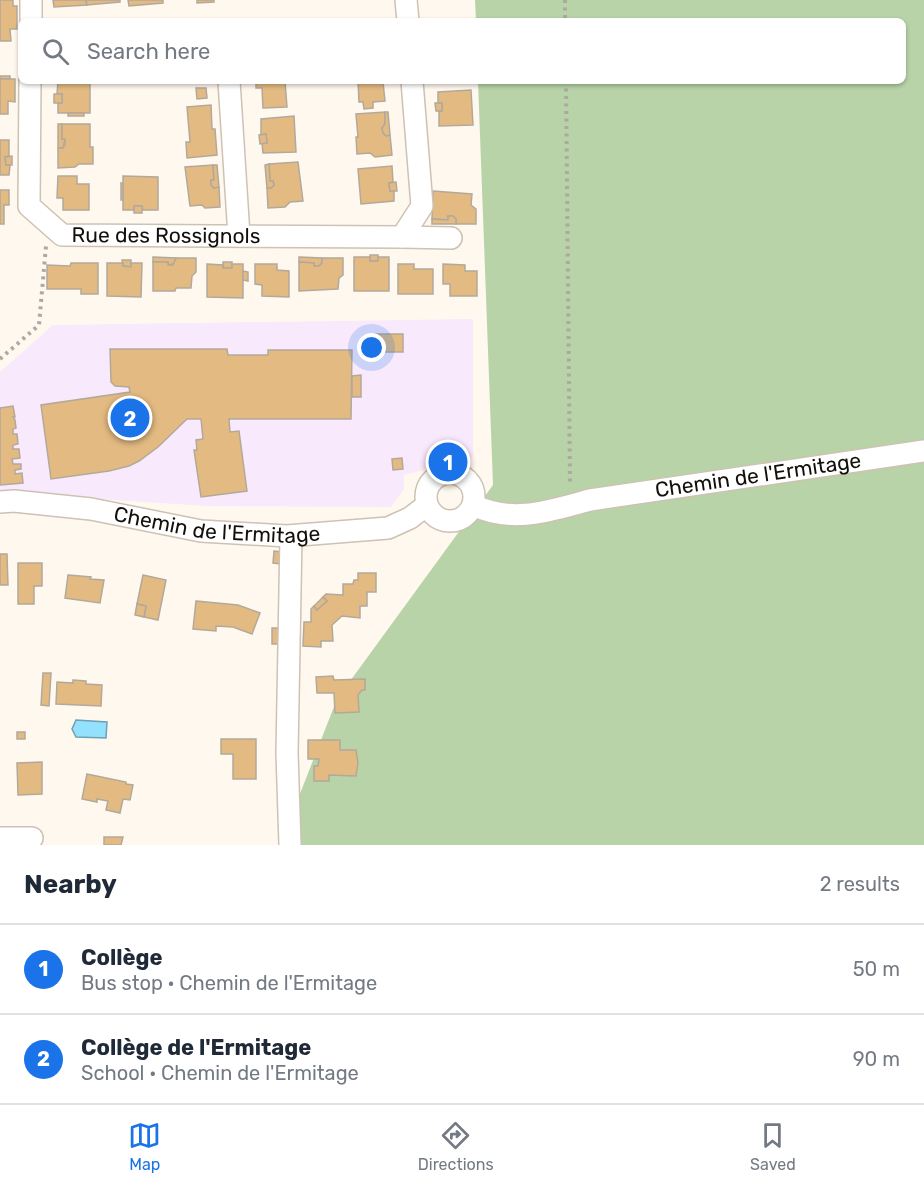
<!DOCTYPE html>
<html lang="en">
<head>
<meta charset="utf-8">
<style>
	:root { --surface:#fff; --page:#f6f6f7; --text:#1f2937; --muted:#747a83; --line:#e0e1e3; --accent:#1a73e8 }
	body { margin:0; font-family:Rubik,sans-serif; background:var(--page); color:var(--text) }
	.you { position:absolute; left:372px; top:348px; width:21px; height:21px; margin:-15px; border:4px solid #fff; border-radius:50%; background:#1a73e8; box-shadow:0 0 0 9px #1a73e833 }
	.badge { display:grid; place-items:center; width:39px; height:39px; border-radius:50%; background:var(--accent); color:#fff; font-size:20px; font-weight:700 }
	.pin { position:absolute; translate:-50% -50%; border:3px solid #fff; box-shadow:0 2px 6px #0006 }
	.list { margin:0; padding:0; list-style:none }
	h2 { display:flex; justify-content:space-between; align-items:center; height:78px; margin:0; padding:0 24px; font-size:26px }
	h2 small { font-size:20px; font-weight:400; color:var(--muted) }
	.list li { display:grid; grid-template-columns:39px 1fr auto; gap:18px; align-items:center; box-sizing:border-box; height:90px; padding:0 24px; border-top:2px solid var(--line) }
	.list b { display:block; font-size:22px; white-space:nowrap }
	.list p { margin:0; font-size:20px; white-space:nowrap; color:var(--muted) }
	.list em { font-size:20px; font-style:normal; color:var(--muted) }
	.icon { flex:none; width:33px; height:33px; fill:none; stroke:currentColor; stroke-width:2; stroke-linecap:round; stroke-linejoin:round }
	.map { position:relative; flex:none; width:924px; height:845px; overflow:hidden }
	.search { position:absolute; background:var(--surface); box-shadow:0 2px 4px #0004; left:18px; right:18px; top:18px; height:66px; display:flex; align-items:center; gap:15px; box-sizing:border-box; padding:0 21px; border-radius:9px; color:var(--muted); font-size:22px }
	.sheet { height:258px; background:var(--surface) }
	nav { display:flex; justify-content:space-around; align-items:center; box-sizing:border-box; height:84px; border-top:2px solid var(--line); background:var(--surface); font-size:16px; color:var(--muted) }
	nav a { display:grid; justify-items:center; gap:3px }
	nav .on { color:var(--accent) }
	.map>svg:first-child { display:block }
	.education { fill:#f9e9fc }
	.green { fill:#b7d3a7 }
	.water { fill:#93e1fd; stroke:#6da2b4; stroke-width:1.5 }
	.building { fill:#e3ba82; stroke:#b3a99a; stroke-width:1.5 }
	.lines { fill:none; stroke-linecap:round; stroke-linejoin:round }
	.minor-casing { stroke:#cdc2b3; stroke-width:24 }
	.path { stroke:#aea8a1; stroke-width:4; stroke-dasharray:3 4.5; stroke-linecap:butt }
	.minor { stroke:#fff; stroke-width:21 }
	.labels { text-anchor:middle; stroke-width:6; stroke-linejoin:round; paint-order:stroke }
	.street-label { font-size:21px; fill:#130f0a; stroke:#fff }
</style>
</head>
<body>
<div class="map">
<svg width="924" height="845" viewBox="0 0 924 845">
	<rect width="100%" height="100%" fill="#fff8ef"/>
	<polygon class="education" points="473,319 473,457 404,475 404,489 391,507 208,506 0,493 0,372 53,325"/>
	<polygon class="green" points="475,0 924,0 924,845 280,845 337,699 493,485 478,81 903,81 903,21 476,21"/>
	<polygon class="water" points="76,720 107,722 106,738 76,737 72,729"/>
	<g class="building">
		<polygon points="0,0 13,0 13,6 17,6 17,29 10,29 11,41 0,41"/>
		<polygon points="53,0 86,0 87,5 54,7"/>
		<polygon points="86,0 120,0 120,2 87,5"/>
		<polygon points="128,0 163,0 163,3 129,6"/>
		<polygon points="197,0 214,0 214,2 197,3"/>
		<rect x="0" y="76" width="10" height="3"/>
		<polygon points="0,79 15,79 15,102 8,101 8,114 0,114"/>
		<polygon points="58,81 90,81 90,113 58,113 58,103 62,103 62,94 57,94"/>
		<polygon points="256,81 285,81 287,107 263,108 262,88 256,88"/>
		<polygon points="358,81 388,81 383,82 385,101 373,102 373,108 364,109 363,102 359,102"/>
		<polygon points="196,88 206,88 207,98 197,99"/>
		<polygon points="471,90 473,125 439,126 439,111 442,111 442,103 438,103 438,92"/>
		<rect x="54" y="94" width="8" height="9"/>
		<polygon points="435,103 442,103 442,111 436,111"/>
		<polygon points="211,105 212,129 215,129 217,155 187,158 186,142 190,142 187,107"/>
		<polygon points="385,112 385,124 382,128 383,133 386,136 390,135 392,155 375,157 370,153 357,154 356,137 358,137 356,114"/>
		<polygon points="385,112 388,112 390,135 386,136 383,133 382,128 385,124"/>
		<rect x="68" y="113" width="16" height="3"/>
		<polygon points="294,116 296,152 263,153 262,143 267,143 266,134 261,135 261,119"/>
		<polygon points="58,124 62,124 62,139 65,139 63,148 58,148"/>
		<polygon points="62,124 90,124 90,147 93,147 93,164 79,164 75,167 58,168 58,148 63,148 65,145 65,139 62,139"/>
		<polygon points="266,134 267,143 260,144 259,135"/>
		<polygon points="0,140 9,140 9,156 5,157 6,165 10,165 9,175 0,175"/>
		<polygon points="12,156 12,165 6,165 5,157"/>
		<polygon points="298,162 303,201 290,202 285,207 268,208 267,188 271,188 274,185 273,181 270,181 269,164"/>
		<polygon points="269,164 270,181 273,181 274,185 271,188 267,188 265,165"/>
		<polygon points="213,165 214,180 211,180 211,185 214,188 219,187 220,207 205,208 202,205 190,206 185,167"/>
		<polygon points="213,165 217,165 219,187 214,188 211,185 211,180 214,180"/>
		<polygon points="392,166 393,182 389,183 390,191 394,191 394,201 361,204 358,169"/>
		<polygon points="58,176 77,176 77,184 89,184 89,210 63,210 63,198 57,198"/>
		<polygon points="123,176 158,177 158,210 143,210 142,206 134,206 134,210 123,210"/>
		<polygon points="396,182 397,191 390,191 389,183"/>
		<polygon points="121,183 123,184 123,200 121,200"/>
		<polygon points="0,190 9,190 9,205 4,205 4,224 0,224"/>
		<polygon points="433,191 472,194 471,205 476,209 476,224 456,224 456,219 453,216 448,216 448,220 432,219"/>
		<rect x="134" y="206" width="8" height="7"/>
		<polygon points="448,216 453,216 456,219 456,224 432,224 432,219 448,220"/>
		<rect x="370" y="255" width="8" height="6"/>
		<polygon points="153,257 176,258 176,263 168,265 168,262 153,262"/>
		<polygon points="299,257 322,258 322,263 319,266 314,266 314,263 299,262"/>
		<polygon points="354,257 370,257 370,261 378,261 378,257 389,257 389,291 354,291"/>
		<polygon points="176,258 196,258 196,272 192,276 191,288 176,288 175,291 153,291 153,262 168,262 168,265 173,265"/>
		<polygon points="322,258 343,258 343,275 339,278 338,289 299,291 299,262 314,263 314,266 319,266 322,263"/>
		<polygon points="122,260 131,260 131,267 123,266"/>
		<rect x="223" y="262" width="9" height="6"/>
		<polygon points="71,263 98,263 98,294 81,294 81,289 47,289 47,265 70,266"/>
		<polygon points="107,263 123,263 123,266 131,267 131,263 142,263 141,297 107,296"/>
		<polygon points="207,264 223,265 223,268 232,268 232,264 243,264 243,298 207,297"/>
		<polygon points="255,264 277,264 277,270 289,271 289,297 262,296 262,285 255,284"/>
		<polygon points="398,264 414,264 414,269 433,269 433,294 398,294"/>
		<polygon points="443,264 465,265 465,271 477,271 477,296 450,296 450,284 443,284"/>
		<polygon points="243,271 248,272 248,281 243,280"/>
		<rect x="375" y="334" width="28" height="18"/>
		<polygon points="110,349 227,349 228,355 268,355 268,350 352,350 351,419 229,419 230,432 239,431 247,491 201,497 194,450 197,450 196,440 203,439 201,419 187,419 158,447 139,461 129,466 109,471 51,479 41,405 130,392 129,387 115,386 111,382"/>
		<polygon points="361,375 361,397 352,397 352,376"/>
		<polygon points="13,406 15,417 13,417 15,420 16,428 13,429 13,434 17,434 18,444 13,445 13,449 19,449 20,458 12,459 13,464 21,464 21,469 15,470 15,474 22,473 23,483 0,485 0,408"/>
		<polygon points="402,458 403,469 393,470 392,459"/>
		<polygon points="274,551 281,552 281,564 273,563"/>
		<polygon points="0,554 7,554 8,585 0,585"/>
		<polygon points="18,563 42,563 42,586 34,586 34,604 18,604"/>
		<polygon points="358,573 376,573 376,592 367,592 367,606 360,606 360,618 342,616 332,625 333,641 321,641 321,647 303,646 304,622 311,622 311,609 314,606 317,610 327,601 323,597 326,594 343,595 343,584 353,584 354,580 358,580"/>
		<polygon points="68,575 91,577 90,579 104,580 100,603 65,598"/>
		<polygon points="143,575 166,580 158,620 144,617 146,606 137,604"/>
		<polygon points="323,597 327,601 317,610 314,606"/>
		<polygon points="196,601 238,605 260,613 252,634 233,627 216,626 216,631 193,629"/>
		<polygon points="137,604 146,606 144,617 135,615"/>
		<rect x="272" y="628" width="8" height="16"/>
		<polygon points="43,673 51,673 49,706 41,705"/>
		<polygon points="333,676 334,680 365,679 365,690 362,690 358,695 359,712 335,713 334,693 317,693 316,677"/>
		<polygon points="73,680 86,681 86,684 102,685 101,706 56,704 57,682 73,683"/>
		<rect x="17" y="732" width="8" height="7"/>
		<polygon points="221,739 256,739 256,779 233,779 233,754 221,754"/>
		<polygon points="308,740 340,740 340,750 356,750 358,763 356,776 329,775 329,781 314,781 314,766 318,766 319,759 308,759"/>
		<polygon points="42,762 42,794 18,795 17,763"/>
		<polygon points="87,774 126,782 126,784 133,785 130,800 123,799 120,813 106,810 108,801 97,799 97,802 82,799"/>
		<polygon points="104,837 123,837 121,845 104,845"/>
	</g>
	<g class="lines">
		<g class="minor-casing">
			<g id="minor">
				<polyline points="406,0 408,21"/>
				<polyline points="31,21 31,0"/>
				<path id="s1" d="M30 81 29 206 62 235 402 237 422 206 412 81"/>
				<polyline points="229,81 239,236"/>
				<polyline points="402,237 451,238"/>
				<circle cx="450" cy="497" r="24"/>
				<path id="s2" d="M0 502 14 501 91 509 201 531 287 536 388 528 410 518 427 505"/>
				<path id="s3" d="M473 505C513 524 549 511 590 500L924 451"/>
				<polyline points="0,838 32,838"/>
				<polyline points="290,845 287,753 291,536"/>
			</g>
		</g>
		<g class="path">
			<polyline points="565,0 565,21"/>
			<polyline points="566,81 570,485"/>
			<polyline points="0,359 39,325 46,246"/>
		</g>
		<use href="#minor" class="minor"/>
	</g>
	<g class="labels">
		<g class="street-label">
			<text dy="7" stroke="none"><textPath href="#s1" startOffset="273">Rue des Rossignols</textPath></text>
			<text dy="7" stroke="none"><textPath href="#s3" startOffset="290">Chemin de l'Ermitage</textPath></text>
			<text dy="7" stroke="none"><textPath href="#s2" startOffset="219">Chemin de l'Ermitage</textPath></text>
		</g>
	</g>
</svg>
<div class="you"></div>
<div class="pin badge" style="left:448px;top:462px">1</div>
<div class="pin badge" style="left:130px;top:418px">2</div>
<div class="search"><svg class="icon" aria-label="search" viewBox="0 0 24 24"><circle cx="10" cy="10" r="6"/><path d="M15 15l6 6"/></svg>Search here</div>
</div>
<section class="sheet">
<h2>Nearby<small>2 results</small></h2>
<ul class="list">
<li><span class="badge">1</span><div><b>Collège</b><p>Bus stop · Chemin de l'Ermitage</p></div><em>50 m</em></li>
<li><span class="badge">2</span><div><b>Collège de l'Ermitage</b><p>School · Chemin de l'Ermitage</p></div><em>90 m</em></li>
</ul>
</section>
<nav>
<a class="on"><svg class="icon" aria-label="map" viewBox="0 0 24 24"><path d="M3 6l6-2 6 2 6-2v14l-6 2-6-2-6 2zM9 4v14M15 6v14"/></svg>Map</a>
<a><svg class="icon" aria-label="directions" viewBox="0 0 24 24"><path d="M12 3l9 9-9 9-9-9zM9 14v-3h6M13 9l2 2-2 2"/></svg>Directions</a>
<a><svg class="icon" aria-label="saved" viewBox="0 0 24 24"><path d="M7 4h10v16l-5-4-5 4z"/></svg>Saved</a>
</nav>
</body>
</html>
